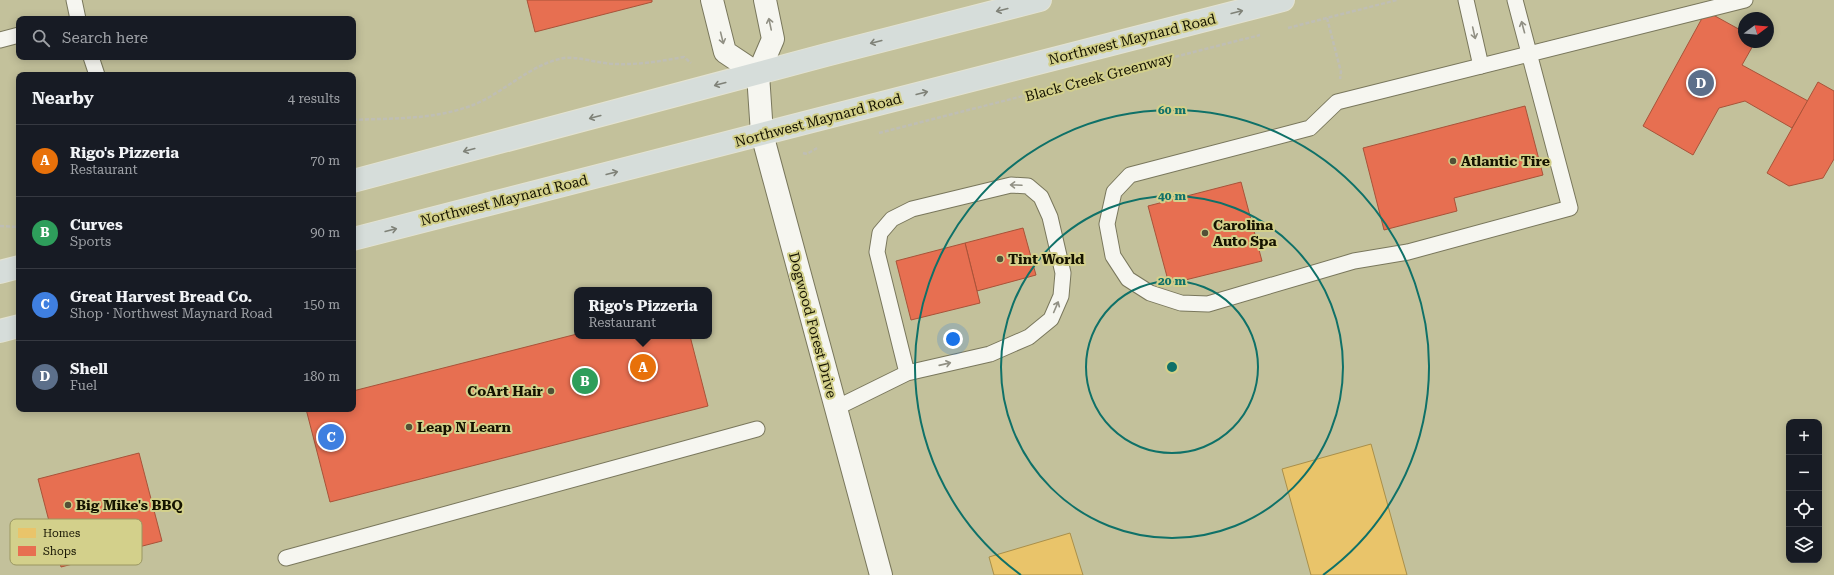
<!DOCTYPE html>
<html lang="en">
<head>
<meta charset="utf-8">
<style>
	:root { --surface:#171b24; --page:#242831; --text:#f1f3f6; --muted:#9ea1a6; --line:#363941; --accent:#1a73e8 }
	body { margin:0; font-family:"Roboto Serif",serif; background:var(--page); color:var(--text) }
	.controls { position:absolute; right:12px; bottom:12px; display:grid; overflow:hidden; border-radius:8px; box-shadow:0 2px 10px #0003 }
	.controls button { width:36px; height:36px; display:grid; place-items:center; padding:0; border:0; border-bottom:1px solid var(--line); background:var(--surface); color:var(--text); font:20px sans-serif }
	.compass { position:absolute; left:1738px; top:12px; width:36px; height:36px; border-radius:50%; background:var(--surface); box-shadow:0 2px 10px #0003; rotate:74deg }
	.you { position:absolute; left:953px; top:339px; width:14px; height:14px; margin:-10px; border:3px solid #fff; border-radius:50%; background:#1a73e8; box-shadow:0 0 0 6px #1a73e833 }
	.badge { display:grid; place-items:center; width:26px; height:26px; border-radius:50%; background:var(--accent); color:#fff; font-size:13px; font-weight:700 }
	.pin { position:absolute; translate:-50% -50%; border:2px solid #fff; box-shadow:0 1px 4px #0006 }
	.popup { position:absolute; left:574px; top:287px; width:138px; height:52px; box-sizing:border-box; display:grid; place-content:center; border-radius:8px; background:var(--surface); filter:drop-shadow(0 1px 3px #0005); font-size:13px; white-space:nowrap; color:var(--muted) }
	.popup b { font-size:15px; color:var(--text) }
	.popup::after { content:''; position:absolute; left:50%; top:100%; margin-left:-8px; border:8px solid transparent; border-top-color:var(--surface) }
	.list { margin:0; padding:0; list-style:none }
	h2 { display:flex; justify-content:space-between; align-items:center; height:52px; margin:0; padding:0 16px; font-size:17px }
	h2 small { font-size:13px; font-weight:400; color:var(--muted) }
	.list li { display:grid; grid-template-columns:26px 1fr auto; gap:12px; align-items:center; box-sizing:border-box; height:72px; padding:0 16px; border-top:1px solid var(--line) }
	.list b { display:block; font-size:15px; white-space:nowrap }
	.list p { margin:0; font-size:13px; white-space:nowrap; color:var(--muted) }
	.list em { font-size:13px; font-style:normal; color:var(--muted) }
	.icon { flex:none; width:22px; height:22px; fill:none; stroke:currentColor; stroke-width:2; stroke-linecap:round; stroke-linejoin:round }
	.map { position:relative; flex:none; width:1834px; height:575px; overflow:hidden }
	.search { position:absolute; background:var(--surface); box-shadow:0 2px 10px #0003; left:16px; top:16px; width:340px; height:44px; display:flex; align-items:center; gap:10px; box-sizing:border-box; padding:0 14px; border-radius:8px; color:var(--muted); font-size:15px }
	.panel { position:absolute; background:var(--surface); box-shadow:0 2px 10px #0003; left:16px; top:72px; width:340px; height:340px; border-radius:8px }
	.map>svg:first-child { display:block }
	.homes { fill:#e9c46a; stroke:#a98f4a }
	.shops { fill:#e76f51; stroke:#a85339 }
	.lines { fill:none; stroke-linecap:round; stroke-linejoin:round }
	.service-casing { stroke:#79775c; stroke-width:17 }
	.minor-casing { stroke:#79775c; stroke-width:24 }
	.primary-casing { stroke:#e4e3d2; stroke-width:24 }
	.path { stroke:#bfbeb4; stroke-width:2.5; stroke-dasharray:4 2; stroke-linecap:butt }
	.service { stroke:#f6f6f0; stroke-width:15 }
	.minor { stroke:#f6f6f0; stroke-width:22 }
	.primary { stroke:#d6ddda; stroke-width:22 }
	.oneway { stroke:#7f8278 }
	.oneway2 { stroke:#919084 }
	.ring { fill:none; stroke:#0f7168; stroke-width:2 }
	.poi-dot { fill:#525036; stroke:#d3d08b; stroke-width:1.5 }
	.labels { text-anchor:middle; stroke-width:4; stroke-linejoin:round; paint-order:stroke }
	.street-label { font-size:14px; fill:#151300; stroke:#d3d08b }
	.poi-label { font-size:14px; font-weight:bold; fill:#151300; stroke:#d3d08b; text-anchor:start }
	.key { fill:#d3d08b; stroke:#9a9761; stroke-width:1 }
	.key-label { font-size:11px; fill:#151300 }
	.centre { fill:#0f7168; stroke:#d3d08b; stroke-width:2 }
	.ring-label { font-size:12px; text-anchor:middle; font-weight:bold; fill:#0f7168; stroke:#d3d08b; stroke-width:4; stroke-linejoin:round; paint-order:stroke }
</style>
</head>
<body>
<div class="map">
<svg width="1834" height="575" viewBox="0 0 1834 575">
	<rect width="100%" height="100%" fill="#c3c19b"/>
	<g class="homes">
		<polygon points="1371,444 1407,575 1311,575 1282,469"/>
		<polygon points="1070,533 1083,575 994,575 989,557"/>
	</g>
	<g class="shops">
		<polygon points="527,0 652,0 652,2 535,32"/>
		<polygon points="1706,11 1744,32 1744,42 1755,42 1742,65 1808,101 1792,128 1745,101 1719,108 1693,155 1643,126"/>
		<polygon points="1818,82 1834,91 1834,159 1823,178 1789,186 1767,173"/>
		<polygon points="1525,106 1543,175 1454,198 1457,211 1384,230 1363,148"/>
		<polygon points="1241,182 1262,261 1169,284 1148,206"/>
		<polygon points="1023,228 1036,275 977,291 965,243"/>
		<polygon points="965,243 980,303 911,320 896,261"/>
		<polygon points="577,334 577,336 690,336 708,406 330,502 306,409 353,409 353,391"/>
		<polygon points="139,453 162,541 61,567 38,479"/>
	</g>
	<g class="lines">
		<g class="service-casing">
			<g id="service">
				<polyline points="74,0 78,19"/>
				<polyline points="1466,0 1481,66"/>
				<polyline points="1515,0 1570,208 1408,252 1354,261 1208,304 1181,303 1150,293 1128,279 1113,256 1107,224 1114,192 1130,175 1310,128 1337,102 1745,0"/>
				<polyline points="0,40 19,35"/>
				<polyline points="91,57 97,75"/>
				<polyline points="836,408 907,373 990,354 1029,337 1051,319 1061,296 1063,273 1050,217 1041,197 1028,186 1011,185 912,209 892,219 880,233 877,252 907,373"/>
				<polyline points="286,558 757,429"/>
			</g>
		</g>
		<g class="minor-casing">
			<g id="minor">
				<polyline points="712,0 725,52 758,74"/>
				<polyline points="765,0 773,39 758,74 762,134 881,575"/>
			</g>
		</g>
		<g class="primary-casing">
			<g id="primary">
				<polyline points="353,181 826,55 1040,0"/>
				<polyline points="353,239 1283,0"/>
				<polyline points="0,272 19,267"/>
				<polyline points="0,331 19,326"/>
			</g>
		</g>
		<g class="path">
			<polyline points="1327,18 1341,72 1340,79"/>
			<polyline points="1288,28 1397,0"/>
			<path d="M353 120C393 118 434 120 473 105 504 93 530 64 564 58 577 56 601 64 615 64 639 65 661 61 684 57L691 63"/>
			<polyline points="879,133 1260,35"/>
			<polyline points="803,153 807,154 817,148"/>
			<polyline points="0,226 19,227"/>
		</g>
		<use href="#service" class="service"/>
		<use href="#minor" class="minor"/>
		<use href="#primary" class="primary"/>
	</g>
	<defs><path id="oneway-shaft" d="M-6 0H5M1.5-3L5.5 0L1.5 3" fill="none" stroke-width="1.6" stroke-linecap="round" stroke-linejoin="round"/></defs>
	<g class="oneway">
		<use href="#oneway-shaft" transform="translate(1002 10) rotate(166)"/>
		<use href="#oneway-shaft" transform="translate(1237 12) rotate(-14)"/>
		<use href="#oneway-shaft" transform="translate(876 42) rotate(166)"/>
		<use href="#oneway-shaft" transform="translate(720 84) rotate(165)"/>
		<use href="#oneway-shaft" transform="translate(922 93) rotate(-14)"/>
		<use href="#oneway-shaft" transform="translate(595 117) rotate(165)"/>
		<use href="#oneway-shaft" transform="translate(469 150) rotate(165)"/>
		<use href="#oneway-shaft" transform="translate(612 173) rotate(-14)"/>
		<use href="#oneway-shaft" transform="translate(391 230) rotate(-14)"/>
	</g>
	<g class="oneway2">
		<use href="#oneway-shaft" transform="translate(770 24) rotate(-102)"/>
		<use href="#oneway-shaft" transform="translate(1523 27) rotate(-105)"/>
		<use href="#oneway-shaft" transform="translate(1474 33) rotate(77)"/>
		<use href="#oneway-shaft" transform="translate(722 38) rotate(76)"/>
		<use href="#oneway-shaft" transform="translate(1016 185) rotate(-178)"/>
		<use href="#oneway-shaft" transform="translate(1056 307) rotate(-67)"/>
		<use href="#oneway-shaft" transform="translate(945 364) rotate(-13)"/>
	</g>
	<g class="ring">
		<circle cx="1172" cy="367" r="86"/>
		<circle cx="1172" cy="367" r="171"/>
		<path d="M1021 575A257 257 0 1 1 1323 575"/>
	</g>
	<g class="poi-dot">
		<circle cx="1453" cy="161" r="4"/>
		<circle cx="1205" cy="233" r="4"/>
		<circle cx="1000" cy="259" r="4"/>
		<circle cx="551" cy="391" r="4"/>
		<circle cx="409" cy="427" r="4"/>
		<circle cx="68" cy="505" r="4"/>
	</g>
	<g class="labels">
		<g class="street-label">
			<text transform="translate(1132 39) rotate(-14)" y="5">Northwest Maynard Road</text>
			<text transform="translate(1099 77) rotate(-15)" y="5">Black Creek Greenway</text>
			<text transform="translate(818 120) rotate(-15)" y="5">Northwest Maynard Road</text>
			<text transform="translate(504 200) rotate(-14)" y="5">Northwest Maynard Road</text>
			<text transform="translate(813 325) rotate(75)" y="5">Dogwood Forest Drive</text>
		</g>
		<g class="poi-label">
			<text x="1461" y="166">Atlantic Tire</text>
			<text x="1213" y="230">Carolina<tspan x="1213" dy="16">Auto Spa</tspan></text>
			<text x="1008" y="264">Tint World</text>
			<text x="543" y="396" text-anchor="end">CoArt Hair</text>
			<text x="417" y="432">Leap N Learn</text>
			<text x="76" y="510">Big Mike's BBQ</text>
		</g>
	</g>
	<rect x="10" y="519" width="132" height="46" rx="6" class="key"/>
	<rect x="18" y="528" width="18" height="10" fill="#e9c46a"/>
	<rect x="18" y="546" width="18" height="10" fill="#e76f51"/>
	<g class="key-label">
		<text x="43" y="537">Homes</text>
		<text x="43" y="555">Shops</text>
	</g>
	<circle cx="1172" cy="367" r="6" class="centre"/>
	<g class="ring-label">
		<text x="1172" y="114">60 m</text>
		<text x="1172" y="200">40 m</text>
		<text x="1172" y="285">20 m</text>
	</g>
</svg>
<div class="controls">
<button>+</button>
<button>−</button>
<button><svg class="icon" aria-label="locate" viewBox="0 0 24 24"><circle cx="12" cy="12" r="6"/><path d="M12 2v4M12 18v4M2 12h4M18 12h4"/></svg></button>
<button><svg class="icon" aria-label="layers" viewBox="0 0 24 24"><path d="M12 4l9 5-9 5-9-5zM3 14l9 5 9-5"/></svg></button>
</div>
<svg class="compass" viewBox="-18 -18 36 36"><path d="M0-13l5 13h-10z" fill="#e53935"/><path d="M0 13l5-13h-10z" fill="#9ea1a6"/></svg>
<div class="you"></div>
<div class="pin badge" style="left:643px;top:367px;background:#e8710a">A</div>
<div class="popup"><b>Rigo's Pizzeria</b>Restaurant</div>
<div class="pin badge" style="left:585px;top:381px;background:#2e9e5b">B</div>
<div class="pin badge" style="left:331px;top:437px;background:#3f7fe0">C</div>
<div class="pin badge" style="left:1701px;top:83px;background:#5c6f8a">D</div>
<div class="search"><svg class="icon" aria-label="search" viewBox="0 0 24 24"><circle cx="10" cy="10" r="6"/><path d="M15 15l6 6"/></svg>Search here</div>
<section class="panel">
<h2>Nearby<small>4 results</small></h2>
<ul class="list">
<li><span class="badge" style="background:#e8710a">A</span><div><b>Rigo's Pizzeria</b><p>Restaurant</p></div><em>70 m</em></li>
<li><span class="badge" style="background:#2e9e5b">B</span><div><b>Curves</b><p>Sports</p></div><em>90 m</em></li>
<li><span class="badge" style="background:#3f7fe0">C</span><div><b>Great Harvest Bread Co.</b><p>Shop · Northwest Maynard Road</p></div><em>150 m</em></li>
<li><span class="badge" style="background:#5c6f8a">D</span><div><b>Shell</b><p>Fuel</p></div><em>180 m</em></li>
</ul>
</section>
</div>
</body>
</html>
